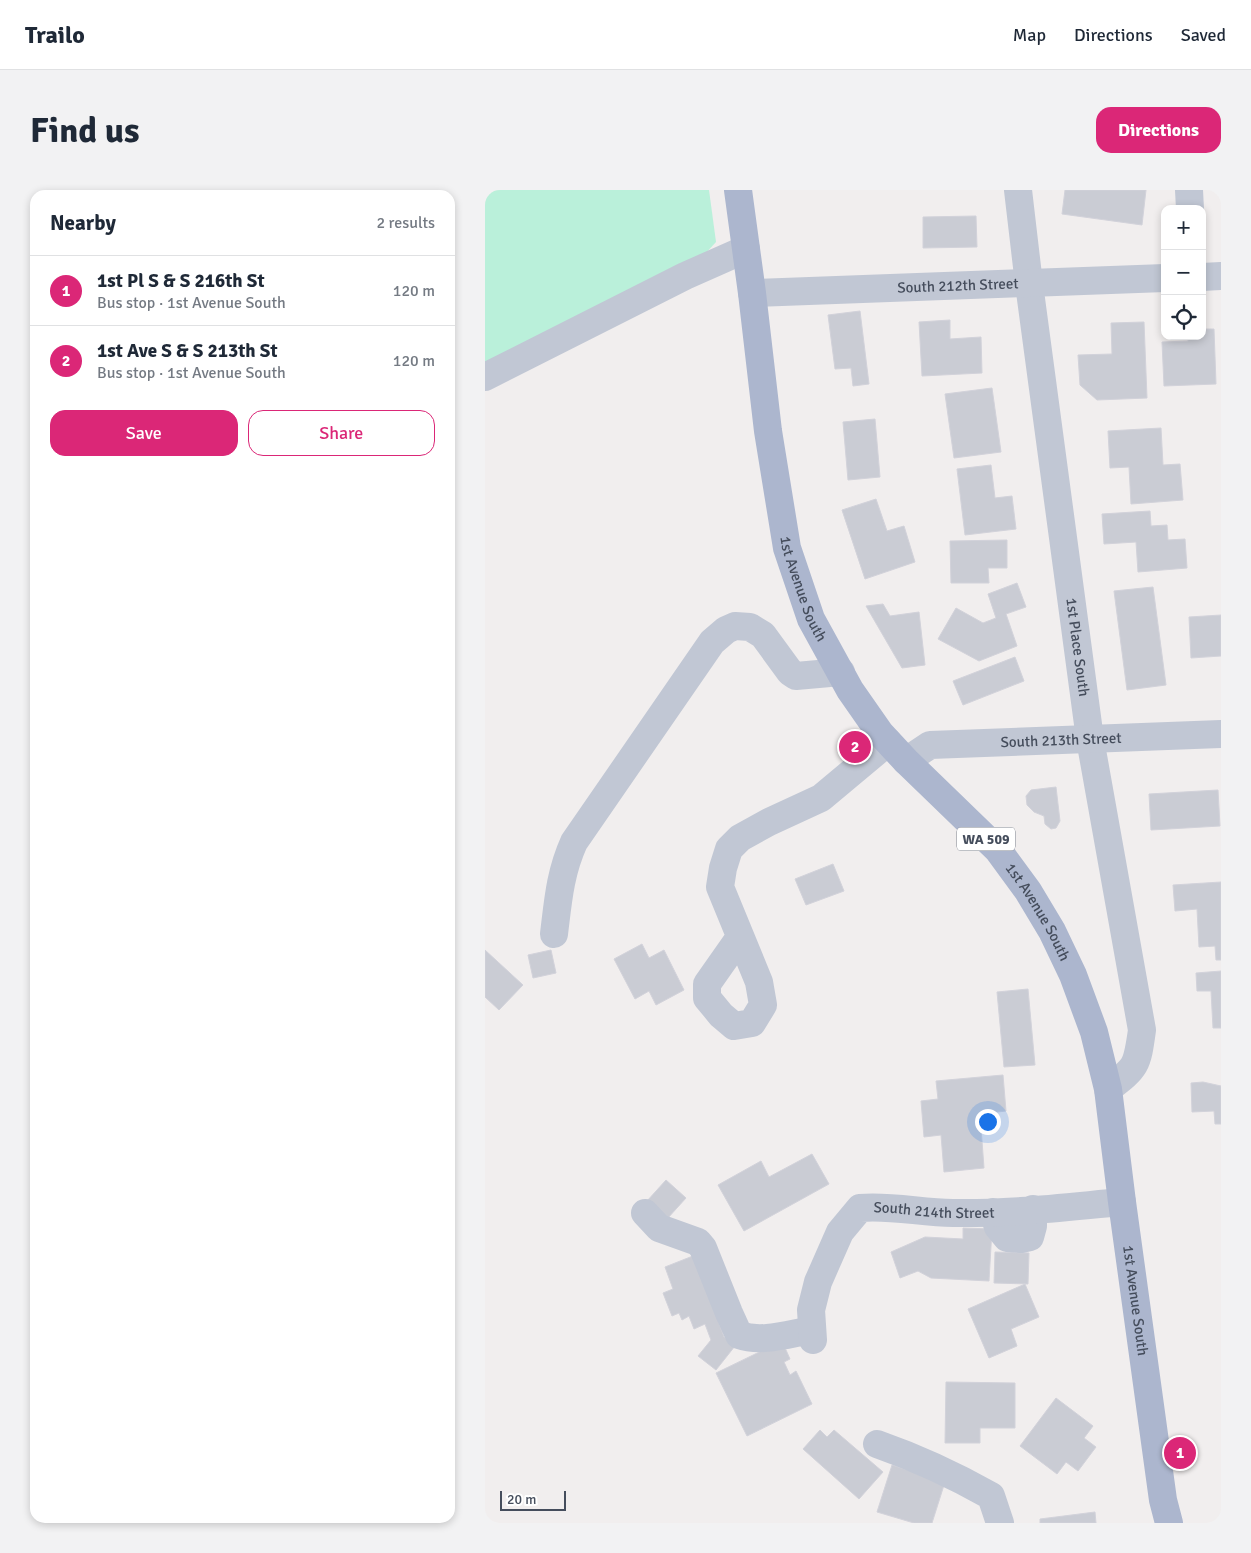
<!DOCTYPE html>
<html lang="en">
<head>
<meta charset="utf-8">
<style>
	:root { --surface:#fff; --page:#f2f2f3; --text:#1f2937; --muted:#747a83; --line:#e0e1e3; --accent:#db2777 }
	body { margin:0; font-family:Signika,sans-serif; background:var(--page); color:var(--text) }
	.controls { position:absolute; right:15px; top:15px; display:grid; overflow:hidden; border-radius:10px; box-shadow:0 2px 8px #0003 }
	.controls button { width:45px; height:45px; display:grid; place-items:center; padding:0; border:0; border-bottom:1px solid var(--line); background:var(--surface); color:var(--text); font:25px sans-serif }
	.scale { position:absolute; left:15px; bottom:12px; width:66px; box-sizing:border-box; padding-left:5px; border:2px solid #454d5c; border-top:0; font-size:14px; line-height:18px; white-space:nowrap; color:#454d5c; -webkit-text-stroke:4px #fff; paint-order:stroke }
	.you { position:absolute; left:502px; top:931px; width:18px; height:18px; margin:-12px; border:4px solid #fff; border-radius:50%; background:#1a73e8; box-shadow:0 0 0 8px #1a73e833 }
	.badge { display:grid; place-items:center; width:32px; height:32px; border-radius:50%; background:var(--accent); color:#fff; font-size:16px; font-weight:700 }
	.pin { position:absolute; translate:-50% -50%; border:2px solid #fff; box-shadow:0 1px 5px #0006 }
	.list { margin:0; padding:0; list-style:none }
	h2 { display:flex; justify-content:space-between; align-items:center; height:65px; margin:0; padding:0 20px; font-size:21px }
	h2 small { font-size:16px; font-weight:400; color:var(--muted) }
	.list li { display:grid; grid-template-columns:32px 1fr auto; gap:15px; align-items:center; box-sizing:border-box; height:70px; padding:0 20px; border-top:1px solid var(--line) }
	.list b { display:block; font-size:19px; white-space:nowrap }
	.list p { margin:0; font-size:16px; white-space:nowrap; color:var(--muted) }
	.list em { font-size:16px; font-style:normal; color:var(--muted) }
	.actions { display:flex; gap:10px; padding:15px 20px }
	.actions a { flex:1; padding:11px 0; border:1px solid var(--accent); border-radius:15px; text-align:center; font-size:18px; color:var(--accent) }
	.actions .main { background:var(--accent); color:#fff }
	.icon { flex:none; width:28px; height:28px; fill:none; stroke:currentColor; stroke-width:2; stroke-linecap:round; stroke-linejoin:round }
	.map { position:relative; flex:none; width:736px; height:1333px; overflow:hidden; border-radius:15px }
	header { display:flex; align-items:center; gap:30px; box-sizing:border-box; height:70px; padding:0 25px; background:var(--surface); border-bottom:1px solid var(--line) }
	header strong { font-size:24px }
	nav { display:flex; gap:28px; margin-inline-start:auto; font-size:18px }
	.intro { display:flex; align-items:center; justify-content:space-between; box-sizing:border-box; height:120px; padding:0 30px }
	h1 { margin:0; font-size:35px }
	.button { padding:12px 22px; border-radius:15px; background:var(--accent); color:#fff; font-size:18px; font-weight:700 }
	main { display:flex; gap:30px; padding:0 30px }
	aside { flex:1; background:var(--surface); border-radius:15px; box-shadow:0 2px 8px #0003 }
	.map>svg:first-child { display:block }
	.green { fill:#baf0da }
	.building { fill:#caccd4; stroke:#d2d2da }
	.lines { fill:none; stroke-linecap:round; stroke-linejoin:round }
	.minor { stroke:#c1c7d4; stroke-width:28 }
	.major { stroke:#acb6ce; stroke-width:28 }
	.labels { text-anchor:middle; stroke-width:4.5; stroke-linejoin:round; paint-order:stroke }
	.shield { fill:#fff; stroke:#7d828d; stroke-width:1 }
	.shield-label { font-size:14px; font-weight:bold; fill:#454d5c }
	.street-label { font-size:15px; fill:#454d5c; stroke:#fff }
</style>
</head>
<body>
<header>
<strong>Trailo</strong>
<nav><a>Map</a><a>Directions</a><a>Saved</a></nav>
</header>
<div class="intro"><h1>Find us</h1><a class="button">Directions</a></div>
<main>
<aside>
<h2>Nearby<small>2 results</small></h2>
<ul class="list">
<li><span class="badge">1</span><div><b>1st Pl S &amp; S 216th St</b><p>Bus stop · 1st Avenue South</p></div><em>120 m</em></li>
<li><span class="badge">2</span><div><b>1st Ave S &amp; S 213th St</b><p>Bus stop · 1st Avenue South</p></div><em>120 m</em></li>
</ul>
<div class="actions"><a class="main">Save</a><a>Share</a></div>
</aside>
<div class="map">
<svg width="736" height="1333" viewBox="0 0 736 1333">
	<rect width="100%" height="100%" fill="#f1eeee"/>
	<polygon class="green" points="0,0 224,0 231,52 220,64 0,173"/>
	<g class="building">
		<polygon points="580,0 661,0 657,35 577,24"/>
		<polygon points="491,26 492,57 438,58 438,27"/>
		<polygon points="375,121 384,194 368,196 366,178 350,179 343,125"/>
		<polygon points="465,130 465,149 496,147 497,183 437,186 434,132"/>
		<polygon points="659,132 662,208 612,210 595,195 593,165 627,164 626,133"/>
		<polygon points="717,139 729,139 731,194 679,196 677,152 703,151 703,146 717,146"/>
		<polygon points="507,198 516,262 469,268 460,204"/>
		<polygon points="390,229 395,287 363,290 358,232"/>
		<polygon points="676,238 678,275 695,274 698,310 646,314 644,277 625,278 623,241"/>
		<polygon points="506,275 510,308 527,306 531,339 480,345 472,279"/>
		<polygon points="391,309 402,341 419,336 430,372 380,389 357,320"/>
		<polygon points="665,321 666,336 682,335 683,350 700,349 702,378 653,382 651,352 619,354 617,324"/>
		<polygon points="522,350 522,378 503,378 504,393 466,393 465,351"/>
		<polygon points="532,393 541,417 521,424 532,456 494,471 453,449 471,418 498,433 511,428 503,404"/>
		<polygon points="668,397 681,495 642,500 629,401"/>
		<polygon points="398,414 405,426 434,422 440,475 417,478 381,416"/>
		<polygon points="736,425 736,466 706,468 704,427"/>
		<polygon points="530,467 539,491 478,515 468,491"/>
		<polygon points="571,597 575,631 571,638 566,639 560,634 559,626 549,622 542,615 541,606 546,600"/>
		<polygon points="733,600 735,636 666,640 664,604"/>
		<polygon points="348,674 359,701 321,715 310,689"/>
		<polygon points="736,692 736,770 731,770 730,756 714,757 712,719 690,721 688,695"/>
		<polygon points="157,754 164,768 179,760 199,800 171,815 164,801 150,809 129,769"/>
		<polygon points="0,760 38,795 14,820 0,807"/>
		<polygon points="66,760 71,783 48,788 43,765"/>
		<polygon points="736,781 736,838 728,838 726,801 712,801 711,783"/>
		<polygon points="543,799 550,875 519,877 512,802"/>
		<polygon points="518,885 521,921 495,924 499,978 459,982 456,945 439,947 436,911 453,909 451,891"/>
		<polygon points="718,892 736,896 736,934 730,934 729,921 707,922 706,893"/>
		<polygon points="327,964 344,994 259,1041 233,995 276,971 284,987"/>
		<polygon points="181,990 201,1008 182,1029 162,1011"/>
		<polygon points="478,1038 507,1039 504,1091 446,1088 433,1081 415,1088 406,1062 440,1047 478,1049"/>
		<polygon points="218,1062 228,1117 239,1147 250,1156 231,1180 213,1166 226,1150 220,1134 209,1139 204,1126 197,1130 194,1123 187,1126 178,1103 188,1099 180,1077"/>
		<polygon points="510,1062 544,1063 543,1094 509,1093"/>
		<polygon points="540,1094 554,1127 526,1139 532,1156 504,1168 483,1119"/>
		<polygon points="297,1151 305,1169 299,1172 305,1185 311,1181 327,1214 262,1246 231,1183"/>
		<polygon points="461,1192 530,1193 530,1238 495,1238 495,1253 460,1253"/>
		<polygon points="571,1208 608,1236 599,1248 611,1257 593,1281 581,1272 572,1284 535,1256"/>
		<polygon points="335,1240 342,1247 349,1240 398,1282 374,1309 318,1259"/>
		<polygon points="407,1275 460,1292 447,1333 429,1333 392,1322"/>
		<polygon points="610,1322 611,1333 555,1333 555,1329"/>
	</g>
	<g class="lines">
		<g class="minor">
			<path id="s1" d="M533 0 544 94 605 549 657 840C652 876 652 877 623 899"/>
			<polyline points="704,0 705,19"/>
			<polyline points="717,87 736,86"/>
			<path id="s2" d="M267 103 680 88"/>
			<polyline points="0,187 200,86 261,59"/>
			<path id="s3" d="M421 571 445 555 736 544"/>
			<path d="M69 744C73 711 75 683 89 652L227 452 241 440 250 436 265 437 278 445 305 482 311 486 356 482"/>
			<polyline points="255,747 222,794 222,808 236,825 249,836 267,833 278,815 274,792 235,697 238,678 244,659 255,648 284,632 336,608 403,552"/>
			<polyline points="508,1022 513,1037 522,1048 536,1049 545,1047 548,1036 548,1019"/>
			<path d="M160 1023 174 1038 213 1052 218 1058 244 1123 254 1145C277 1153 303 1144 327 1140"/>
			<path id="s4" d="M328 1150 326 1120 333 1092 355 1042 375 1018C406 1015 437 1023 468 1023 524 1024 581 1017 637 1012"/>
			<path d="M392 1254C432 1268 469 1285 506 1306L515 1333"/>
		</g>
		<path class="major" id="s5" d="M253 0 267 103 283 241 302 358 326 429 365 500 395 543 421 571 513 660 543 701 567 741 588 785 609 842 623 899 637 1012 678 1310 684 1333"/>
	</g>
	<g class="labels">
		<rect class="shield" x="472" y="637.5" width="58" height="23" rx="4"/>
		<g class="shield-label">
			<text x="501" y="654">WA 509</text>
		</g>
		<g class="street-label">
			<text dy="5" stroke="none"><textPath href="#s2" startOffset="206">South 212th Street</textPath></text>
			<text dy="5" stroke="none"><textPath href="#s5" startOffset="405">1st Avenue South</textPath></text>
			<text dy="5" stroke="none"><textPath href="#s1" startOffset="461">1st Place South</textPath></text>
			<text dy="5" stroke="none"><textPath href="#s3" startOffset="160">South 213th Street</textPath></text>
			<text dy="5" stroke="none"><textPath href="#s5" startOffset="810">1st Avenue South</textPath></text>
			<text dy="5" stroke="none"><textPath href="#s4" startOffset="219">South 214th Street</textPath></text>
			<text dy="5" stroke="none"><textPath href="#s5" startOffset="1215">1st Avenue South</textPath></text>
		</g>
	</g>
</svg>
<div class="controls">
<button>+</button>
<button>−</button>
<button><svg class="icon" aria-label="locate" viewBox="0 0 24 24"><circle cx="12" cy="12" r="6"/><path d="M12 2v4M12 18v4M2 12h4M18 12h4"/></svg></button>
</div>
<div class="scale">20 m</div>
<div class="you"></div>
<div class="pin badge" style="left:695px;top:1263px">1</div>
<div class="pin badge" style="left:370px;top:557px">2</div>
</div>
</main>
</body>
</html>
